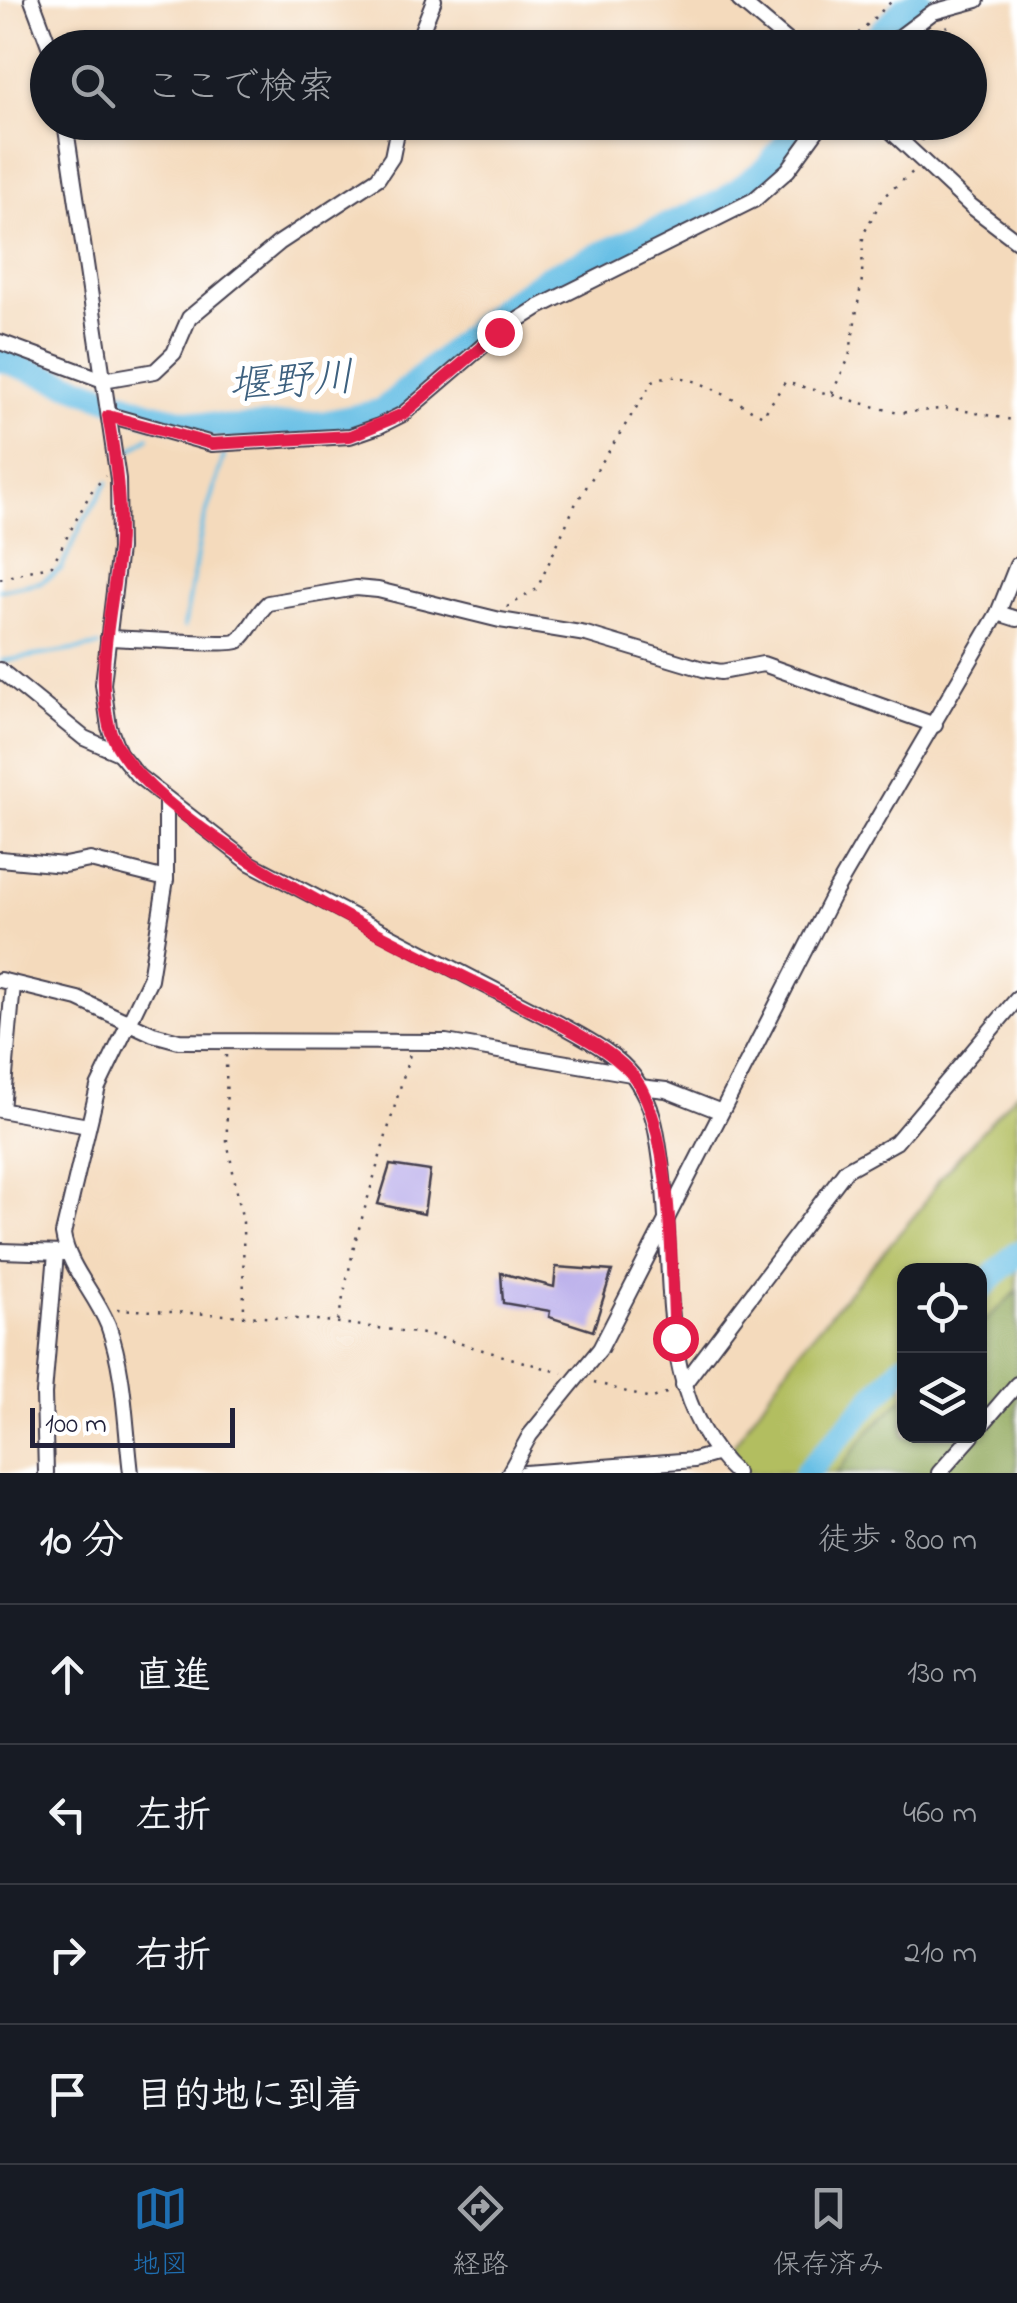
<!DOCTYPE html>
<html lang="ja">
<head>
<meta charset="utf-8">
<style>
	:root { --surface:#171b24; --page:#242831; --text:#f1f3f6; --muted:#9ea1a6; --line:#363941; --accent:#1f6fb2 }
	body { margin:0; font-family:"Indie Flower","Klee One",sans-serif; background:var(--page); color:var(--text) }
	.controls { position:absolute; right:30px; bottom:30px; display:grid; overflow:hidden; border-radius:20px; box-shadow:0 2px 8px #0004 }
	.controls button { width:90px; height:90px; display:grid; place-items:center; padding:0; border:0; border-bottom:2px solid var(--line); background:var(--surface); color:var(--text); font:50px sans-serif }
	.scale { position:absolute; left:30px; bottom:25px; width:205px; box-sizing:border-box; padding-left:10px; border:5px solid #22223b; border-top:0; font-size:28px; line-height:35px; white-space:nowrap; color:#22223b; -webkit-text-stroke:8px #fff; paint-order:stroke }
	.stop { position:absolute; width:30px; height:30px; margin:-22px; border:8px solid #e11d48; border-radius:50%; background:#fff }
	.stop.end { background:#e11d48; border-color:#fff; box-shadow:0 2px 10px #0008 }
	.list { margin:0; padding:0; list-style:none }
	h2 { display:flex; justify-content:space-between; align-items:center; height:130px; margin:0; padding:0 40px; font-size:42px }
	h2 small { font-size:32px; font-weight:400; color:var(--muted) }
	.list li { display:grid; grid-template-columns:65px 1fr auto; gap:30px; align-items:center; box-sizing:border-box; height:140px; padding:0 40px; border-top:2px solid var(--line) }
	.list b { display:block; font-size:38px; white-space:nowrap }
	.list em { font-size:32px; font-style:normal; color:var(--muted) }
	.icon { flex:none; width:55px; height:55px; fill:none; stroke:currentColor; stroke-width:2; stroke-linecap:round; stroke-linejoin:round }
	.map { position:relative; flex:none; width:1017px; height:1473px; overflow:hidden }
	.search { position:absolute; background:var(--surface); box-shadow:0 2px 8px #0004; left:30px; right:30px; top:30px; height:110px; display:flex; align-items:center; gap:25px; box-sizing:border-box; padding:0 35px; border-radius:55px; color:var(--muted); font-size:38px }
	.sheet { height:690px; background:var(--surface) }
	nav { display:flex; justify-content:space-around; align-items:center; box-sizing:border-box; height:140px; border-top:2px solid var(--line); background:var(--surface); font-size:28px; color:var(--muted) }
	nav a { display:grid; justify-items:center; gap:5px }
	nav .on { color:var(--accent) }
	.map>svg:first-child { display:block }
	.green { fill:#b2be60; stroke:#6a704e; stroke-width:2.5 }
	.forest { fill:#8da556; stroke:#586448; stroke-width:2.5 }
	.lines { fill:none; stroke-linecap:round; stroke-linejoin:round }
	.stream { stroke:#68bfe5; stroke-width:4 }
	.river { stroke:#68bfe5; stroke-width:25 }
	.building { fill:#b8acea }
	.minor-casing { stroke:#423e4e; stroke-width:18 }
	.path { stroke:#423e4e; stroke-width:2.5; stroke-dasharray:2.5 8; stroke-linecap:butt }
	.minor { stroke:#fff; stroke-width:14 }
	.route { stroke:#e11d48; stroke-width:12 }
	.labels { text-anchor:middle; stroke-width:10; stroke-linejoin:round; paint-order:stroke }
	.water-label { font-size:42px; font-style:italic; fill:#3e617f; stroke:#fff }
</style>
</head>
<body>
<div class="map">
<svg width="1017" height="1473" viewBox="0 0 1017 1473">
	<rect width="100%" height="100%" fill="#fff"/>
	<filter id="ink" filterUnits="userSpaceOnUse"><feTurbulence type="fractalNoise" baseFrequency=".01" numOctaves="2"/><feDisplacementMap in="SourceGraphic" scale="20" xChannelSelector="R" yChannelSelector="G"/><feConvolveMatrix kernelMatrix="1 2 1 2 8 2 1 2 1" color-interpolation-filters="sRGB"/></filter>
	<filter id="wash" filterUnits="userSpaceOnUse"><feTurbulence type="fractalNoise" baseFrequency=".0048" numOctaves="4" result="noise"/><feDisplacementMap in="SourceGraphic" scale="40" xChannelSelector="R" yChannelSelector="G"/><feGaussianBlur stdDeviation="2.25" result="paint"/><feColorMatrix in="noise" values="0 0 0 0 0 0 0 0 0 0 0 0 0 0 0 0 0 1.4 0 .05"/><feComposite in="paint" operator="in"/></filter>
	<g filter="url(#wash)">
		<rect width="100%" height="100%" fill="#f4dabc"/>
		<polygon class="green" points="1017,1092 1017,1374 980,1417 980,1270 904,1270 904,1436 931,1473 747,1473 726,1456 801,1348 921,1208 940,1178"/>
		<polygon class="forest" points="1017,1291 1017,1473 837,1473 867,1433 904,1397 904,1436 980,1436 980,1325"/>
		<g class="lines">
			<g class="stream">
				<polyline points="178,426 189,422"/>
				<polyline points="125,454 149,437"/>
				<polyline points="0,590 41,582 61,569 82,524 108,482"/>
				<polyline points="184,627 202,527 224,456"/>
				<polyline points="2,661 99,646"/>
			</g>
			<g class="river">
				<polyline points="866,48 903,9 921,0"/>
				<polyline points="0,359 152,414 189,422 234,428 324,423 382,411 505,305 548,277 723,201 767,168 801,122"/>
				<polyline points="980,1289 1017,1253"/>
				<polyline points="806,1473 904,1365"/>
			</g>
		</g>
		<g id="blocks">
			<g class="building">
				<polygon points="390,1165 430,1171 424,1214 378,1204"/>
				<polygon points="556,1267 612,1271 593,1331 549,1317 550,1311 503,1303 501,1273 554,1287"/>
			</g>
		</g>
	</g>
	<g filter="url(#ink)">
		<use href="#blocks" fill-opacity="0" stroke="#423e4e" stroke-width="2.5"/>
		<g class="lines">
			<g class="minor-casing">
				<g id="minor">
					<polyline points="32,0 50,48"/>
					<polyline points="739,0 796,48"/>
					<polyline points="415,48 434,0"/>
					<polyline points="885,48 933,12 977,0"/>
					<path d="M65 122 118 479 119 549 103 684 109 727 119 753 138 776 250 863 560 1024C585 1038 616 1053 634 1077 654 1104 658 1137 662 1170 675 1271 655 1398 736 1473"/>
					<polyline points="881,122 971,206 1017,241"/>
					<polyline points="0,342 103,380 155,371 174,353 189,318 279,243 378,178 392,157 399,122"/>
					<polyline points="109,415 212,444 350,436 379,426 403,414 499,332 539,307 754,200 788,170 823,122"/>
					<polyline points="998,613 1017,619"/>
					<path d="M108 638C127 638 231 646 238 641 250 631 256 614 268 603L356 588 378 590 500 620 586 634 703 669 721 672 763 664 935 725"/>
					<polyline points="0,670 84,738 119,753"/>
					<polyline points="0,859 64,865 90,860 166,879"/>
					<polyline points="0,980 78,999 153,1034 179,1041 446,1042 631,1074"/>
					<polyline points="640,1087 666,1090 719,1111"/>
					<polyline points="0,1110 88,1126"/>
					<polyline points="2,1110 13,985"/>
					<polyline points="0,1251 64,1253"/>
					<polyline points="683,1385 846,1170 896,1142 1017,999"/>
					<polyline points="980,1427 1017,1384"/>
					<polyline points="46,1473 44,1394 56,1253"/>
					<path d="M131 1473C125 1424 125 1372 108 1325 95 1293 68 1267 63 1234L98 1087 150 979 166 879V799"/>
					<polyline points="509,1473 530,1435 600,1349 833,895 998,613 1017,565"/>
					<polyline points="525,1473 694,1460 715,1454"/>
					<polyline points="939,1473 972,1436"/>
				</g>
			</g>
			<g class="path">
				<polyline points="843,48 893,0"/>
				<polyline points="941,48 947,25"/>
				<polyline points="922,141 926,122"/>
				<polyline points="832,393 849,358 862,279 863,235 883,197 914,171"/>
				<polyline points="0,579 52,565 91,492 105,476"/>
				<path d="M507 607 537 589 575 505 653 381C684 364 734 402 763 416L785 382 898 413 951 408 1017 421"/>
				<polyline points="226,1055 227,1141 243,1222 244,1315"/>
				<polyline points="117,1309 317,1320 431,1335 562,1373"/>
				<polyline points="338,1321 355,1242 410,1054"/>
				<polyline points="594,1382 650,1399 672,1391"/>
			</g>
			<use href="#minor" class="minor"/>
		</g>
	</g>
	<g class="lines" filter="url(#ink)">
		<path class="route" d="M499 332 403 414 350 436 212 444 108 416C116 461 122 506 118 552 113 609 95 670 109 726 134 829 462 974 560 1024 585 1038 610 1051 630 1072 674 1120 671 1273 675 1338"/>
	</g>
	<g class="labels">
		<g class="water-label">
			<text transform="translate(291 379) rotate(-4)" y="15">堰野川</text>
		</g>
	</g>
</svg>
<div class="controls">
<button><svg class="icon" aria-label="locate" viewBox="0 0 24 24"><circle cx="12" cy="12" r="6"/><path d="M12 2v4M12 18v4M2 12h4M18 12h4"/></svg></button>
<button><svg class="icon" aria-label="layers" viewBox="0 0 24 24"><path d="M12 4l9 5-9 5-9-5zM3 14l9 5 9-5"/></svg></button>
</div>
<div class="scale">100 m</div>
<div class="stop" style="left:675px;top:1338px"></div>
<div class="stop end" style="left:499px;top:332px"></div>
<div class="search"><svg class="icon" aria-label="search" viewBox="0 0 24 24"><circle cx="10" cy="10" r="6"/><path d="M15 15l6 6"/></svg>ここで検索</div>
</div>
<section class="sheet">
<h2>10 分<small>徒歩 · 800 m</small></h2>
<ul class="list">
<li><svg class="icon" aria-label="ahead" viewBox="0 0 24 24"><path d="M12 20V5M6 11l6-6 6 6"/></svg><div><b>直進</b></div><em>130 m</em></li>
<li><svg class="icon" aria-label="left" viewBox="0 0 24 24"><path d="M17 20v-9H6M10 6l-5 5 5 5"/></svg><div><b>左折</b></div><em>460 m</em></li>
<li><svg class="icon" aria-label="right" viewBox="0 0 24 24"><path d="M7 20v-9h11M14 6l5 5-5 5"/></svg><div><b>右折</b></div><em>210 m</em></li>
<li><svg class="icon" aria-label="arrive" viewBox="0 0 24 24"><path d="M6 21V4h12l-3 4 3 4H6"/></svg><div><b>目的地に到着</b></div></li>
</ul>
</section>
<nav>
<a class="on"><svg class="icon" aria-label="map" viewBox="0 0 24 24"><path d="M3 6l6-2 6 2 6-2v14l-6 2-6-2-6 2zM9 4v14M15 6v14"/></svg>地図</a>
<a><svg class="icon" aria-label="directions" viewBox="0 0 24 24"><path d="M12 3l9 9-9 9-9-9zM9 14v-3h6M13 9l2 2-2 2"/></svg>経路</a>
<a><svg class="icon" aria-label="saved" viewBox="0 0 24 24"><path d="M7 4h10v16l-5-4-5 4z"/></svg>保存済み</a>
</nav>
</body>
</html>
